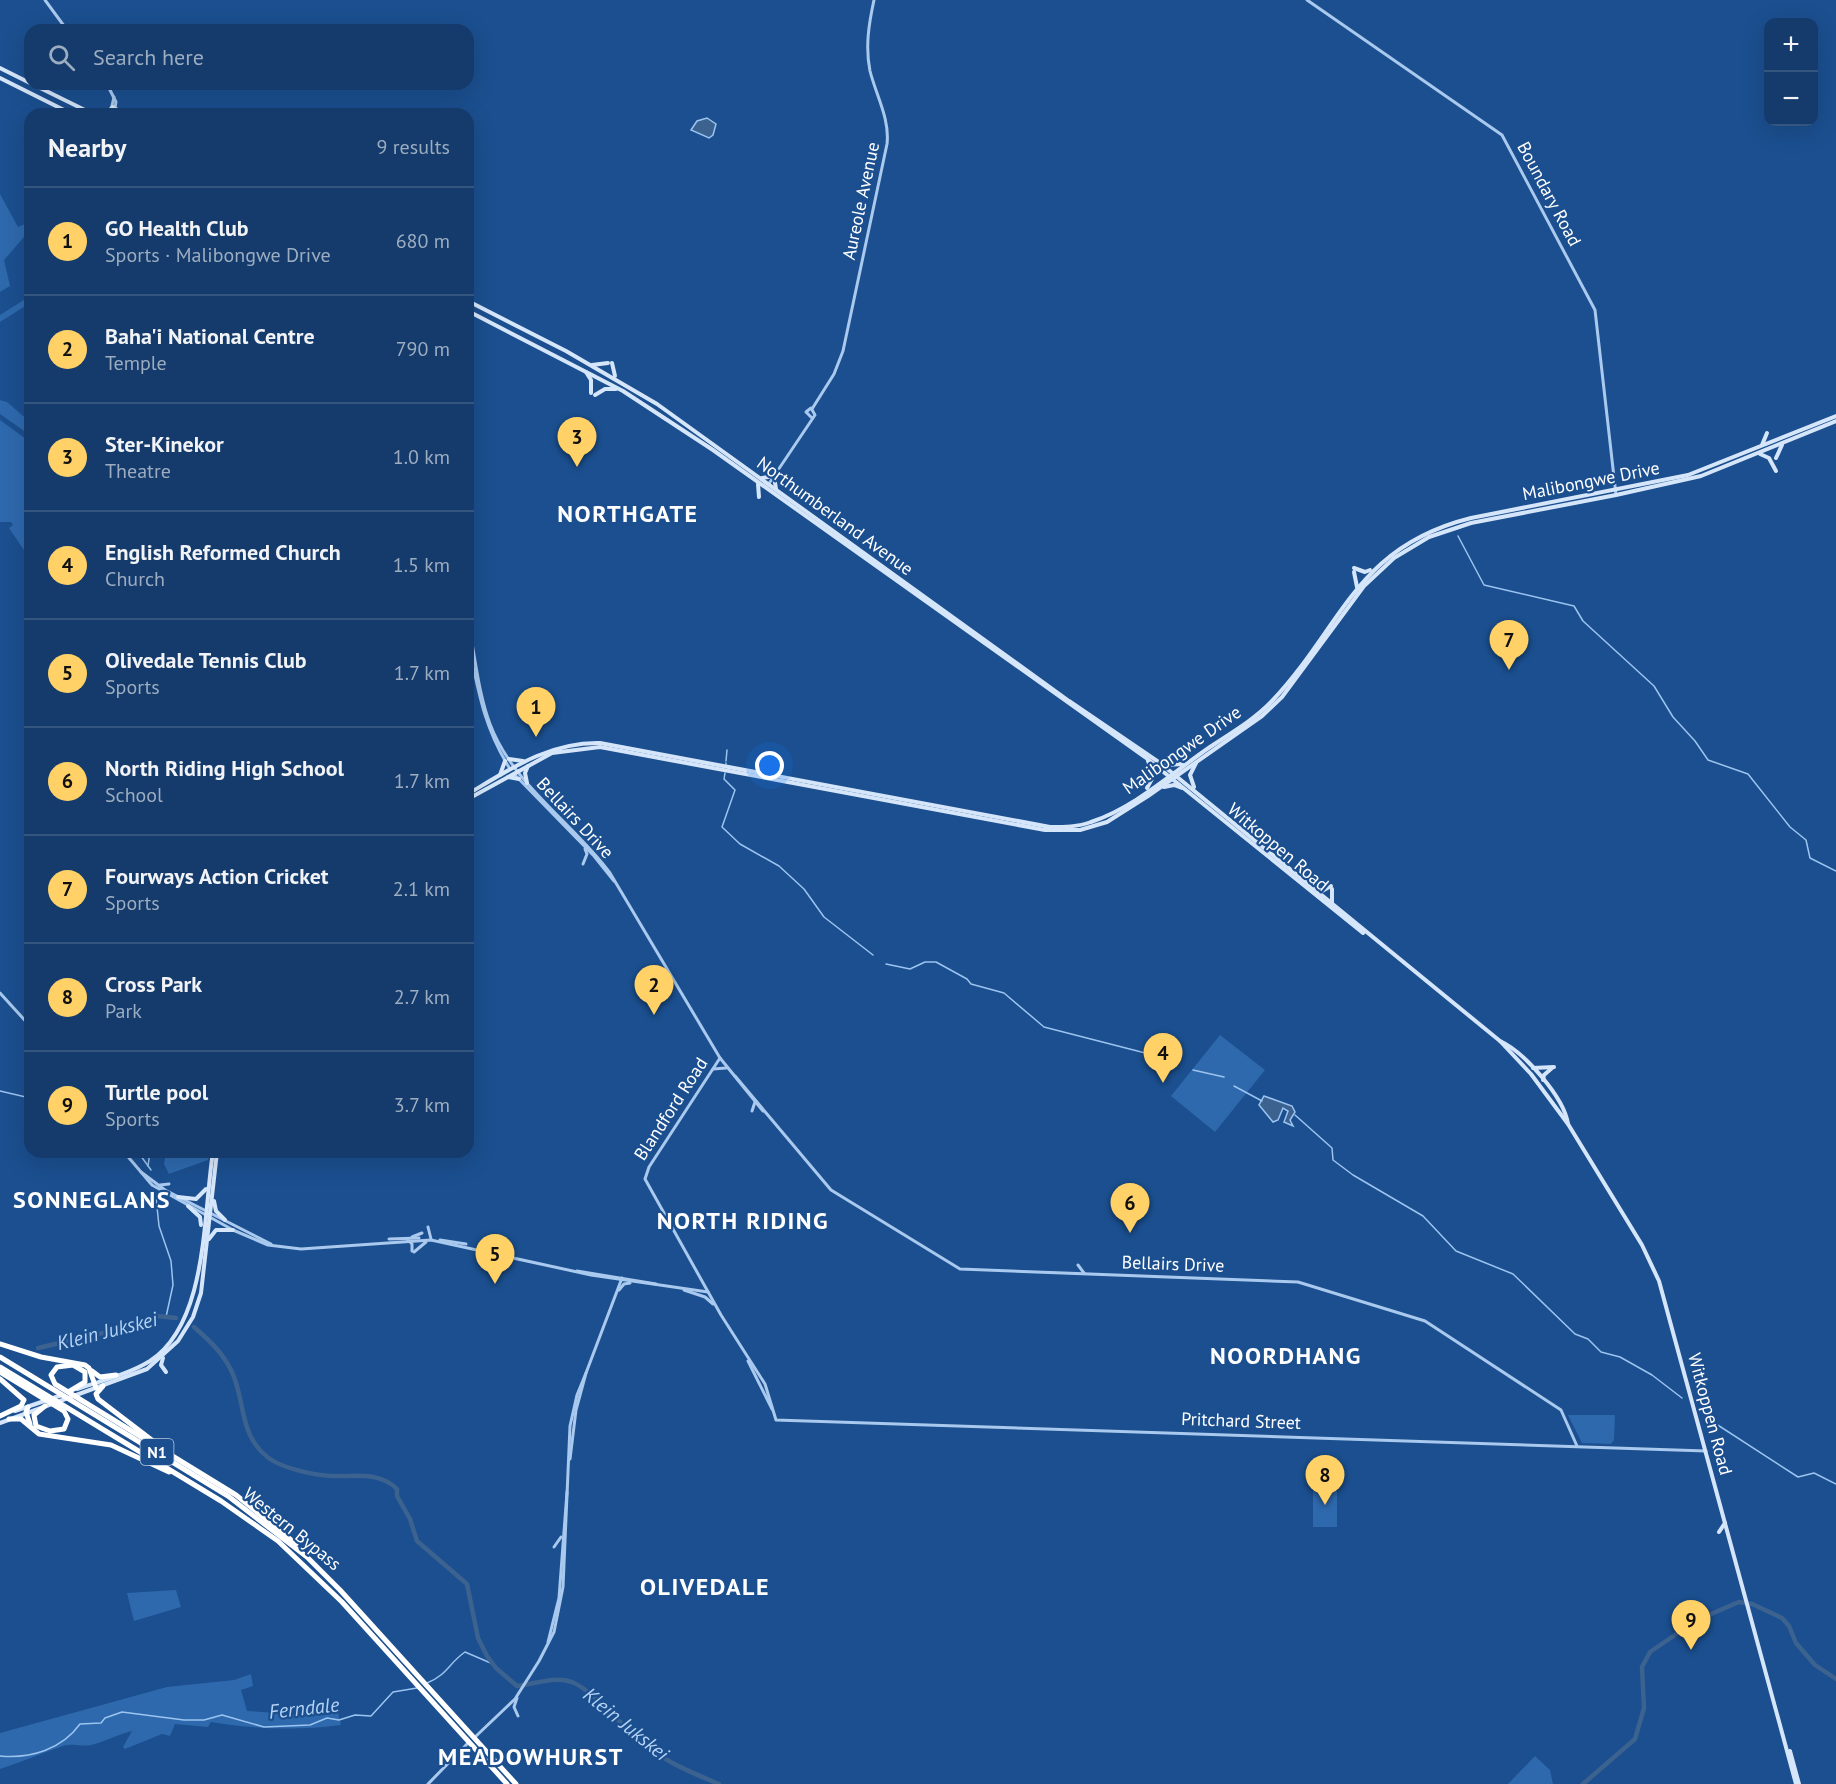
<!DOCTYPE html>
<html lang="en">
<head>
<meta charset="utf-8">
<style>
	:root { --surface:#143b6b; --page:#214673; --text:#f1f3f6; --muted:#9dadc1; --line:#33557e; --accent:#ffd166 }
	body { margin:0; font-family:"PT Sans",sans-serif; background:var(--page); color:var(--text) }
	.controls { position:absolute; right:18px; top:18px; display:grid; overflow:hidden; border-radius:12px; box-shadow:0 6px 24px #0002 }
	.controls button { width:54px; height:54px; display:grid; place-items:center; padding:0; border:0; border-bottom:2px solid var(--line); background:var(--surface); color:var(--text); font:30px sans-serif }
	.you { position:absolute; left:770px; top:766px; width:21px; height:21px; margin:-15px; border:4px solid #fff; border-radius:50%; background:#1a73e8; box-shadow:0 0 0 9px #1a73e833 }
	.badge { display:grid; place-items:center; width:39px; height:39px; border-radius:50%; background:var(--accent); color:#111; font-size:20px; font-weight:700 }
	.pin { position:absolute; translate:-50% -50px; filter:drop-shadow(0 2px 3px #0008) }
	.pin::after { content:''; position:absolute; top:32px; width:21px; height:18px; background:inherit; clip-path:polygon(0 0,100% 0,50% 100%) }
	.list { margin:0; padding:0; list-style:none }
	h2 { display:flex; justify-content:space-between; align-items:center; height:78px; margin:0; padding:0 24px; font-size:26px }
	h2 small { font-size:20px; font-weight:400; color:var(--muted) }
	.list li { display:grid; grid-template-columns:39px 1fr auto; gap:18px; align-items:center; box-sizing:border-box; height:108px; padding:0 24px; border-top:2px solid var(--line) }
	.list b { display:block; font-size:22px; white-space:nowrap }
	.list p { margin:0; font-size:20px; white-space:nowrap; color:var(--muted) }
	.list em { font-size:20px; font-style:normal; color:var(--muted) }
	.icon { flex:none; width:33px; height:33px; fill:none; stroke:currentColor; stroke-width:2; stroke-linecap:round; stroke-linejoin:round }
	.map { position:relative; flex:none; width:1836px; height:1784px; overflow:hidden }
	.search { position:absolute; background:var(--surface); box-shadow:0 6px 24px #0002; left:24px; top:24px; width:450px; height:66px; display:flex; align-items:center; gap:15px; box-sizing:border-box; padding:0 21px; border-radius:18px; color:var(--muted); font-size:22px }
	.panel { position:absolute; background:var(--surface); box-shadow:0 6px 24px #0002; left:24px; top:108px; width:450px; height:1050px; border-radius:18px }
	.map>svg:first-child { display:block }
	.green { fill:#2e69ad }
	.water { fill:#3c6290; stroke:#9cc4f0; stroke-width:1.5 }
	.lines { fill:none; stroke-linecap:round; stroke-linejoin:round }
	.stream { stroke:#9cc4f0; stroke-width:1.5 }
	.river { stroke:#3c6290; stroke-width:4.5 }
	.tertiary { stroke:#a9c9ee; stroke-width:3 }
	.secondary { stroke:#d6e6fa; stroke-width:4 }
	.motorway { stroke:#fff; stroke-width:5 }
	.labels { text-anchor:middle; stroke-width:4.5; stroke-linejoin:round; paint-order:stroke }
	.shield { fill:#1b4f8f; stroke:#bbcadd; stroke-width:1.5 }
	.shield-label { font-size:16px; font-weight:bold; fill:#fff }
	.street-label { font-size:18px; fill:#fff; stroke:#1b4f8f }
	.water-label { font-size:20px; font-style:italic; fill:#b5d3f5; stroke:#1b4f8f }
	.district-label { font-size:24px; font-weight:bold; letter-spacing:1.5px; fill:#fff; stroke:#1b4f8f }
</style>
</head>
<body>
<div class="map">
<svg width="1836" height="1784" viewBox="0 0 1836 1784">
	<rect width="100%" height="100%" fill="#1b4f8f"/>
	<g class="green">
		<polygon points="0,194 18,227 30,222 30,230 4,260 10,286 0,292"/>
		<polygon points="30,296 30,303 0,322 0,315"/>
		<polygon points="0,400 7,402 30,422 30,435 0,414"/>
		<polygon points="0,420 30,442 30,559 9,528 13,525 11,522 0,522"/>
		<polygon points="1220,1035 1265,1070 1215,1132 1171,1096"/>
		<polygon points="166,1152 210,1152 208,1160 169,1174 164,1164"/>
		<polygon points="1568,1415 1615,1415 1614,1440 1611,1444 1582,1443"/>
		<rect x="1313" y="1483" width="24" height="44"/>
		<polygon points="176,1590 181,1607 134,1621 127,1593"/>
		<path d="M251 1674 253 1686 241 1690 247 1711 294 1714 337 1708 341 1725C297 1731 255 1729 211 1722L208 1727 175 1724 170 1736 162 1734 125 1749 123 1747 132 1731C119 1734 101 1743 91 1745 82 1747 73 1743 63 1746 42 1753 22 1762 0 1769V1733L167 1687 234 1680Z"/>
		<polygon points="1535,1756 1550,1770 1553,1784 1508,1784"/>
	</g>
	<g class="water">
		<polygon points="707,118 716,124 713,135 709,138 691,130 697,121"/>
		<polygon points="1264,1096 1292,1106 1295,1112 1290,1120 1293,1126 1284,1122 1288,1111 1283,1108 1278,1120 1273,1122 1259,1105"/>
	</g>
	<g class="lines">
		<g class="stream">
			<polyline points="1458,536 1484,585 1574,606 1583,621 1654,686 1673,717 1695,741 1708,760 1748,774 1790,827 1806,840 1810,858 1836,871"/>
			<polyline points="726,761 727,750"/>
			<polyline points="726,764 726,763"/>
			<polyline points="725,773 724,779 735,790 722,827 740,844 779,866 804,889 824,917 873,955"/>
			<polyline points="886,964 910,969 925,962 936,962 967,979 971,984 1004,993 1044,1027 1153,1055 1176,1065"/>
			<polyline points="1193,1070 1224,1077"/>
			<polyline points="1234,1086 1262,1101"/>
			<polyline points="0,1091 30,1098"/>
			<polyline points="1295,1115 1332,1148 1333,1160 1353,1175 1423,1216 1456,1251 1513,1274 1575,1334 1588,1339 1601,1352 1620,1357 1652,1375 1682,1398"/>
			<polyline points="138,1152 151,1170"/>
			<polyline points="148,1166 150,1152"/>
			<polyline points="156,1197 159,1226 171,1261 173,1285 166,1317"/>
			<polyline points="1710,1420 1798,1477 1814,1473 1836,1484"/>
			<path d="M427 1683C447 1675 449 1663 465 1652L493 1664"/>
			<path d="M0 1756C31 1759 62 1749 80 1724L101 1723 105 1718 122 1712 184 1720H204L222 1715 264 1727 310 1725 327 1718 339 1720 355 1715 371 1716 393 1692 417 1688"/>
		</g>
		<g class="river">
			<path d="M194 1327C210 1341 223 1353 232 1372 246 1402 238 1436 270 1459 285 1469 314 1475 332 1476 355 1477 379 1471 397 1489V1496L410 1519 417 1541 467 1584 478 1638 487 1656 496 1668 517 1686C536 1684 554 1676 572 1682 591 1689 624 1728 642 1743 664 1761 692 1773 719 1784"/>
			<polyline points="38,1348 116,1330 157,1316 176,1318"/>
			<polyline points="1583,1784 1635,1739 1644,1708 1642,1667 1650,1652 1697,1620 1739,1602 1752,1604 1782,1618 1789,1626 1796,1643 1815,1665 1836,1679"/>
		</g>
		<g class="tertiary">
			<polyline points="45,0 67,30"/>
			<polyline points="1307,0 1502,135 1595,310 1616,495"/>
			<polyline points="107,84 116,102 114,114"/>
			<polyline points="110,114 114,97"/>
			<path d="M812 409 834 374 843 351 887 144C890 119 876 95 870 71 865 47 869 23 874 0"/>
			<polyline points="768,485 815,415 811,408 806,412 811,417"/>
			<path d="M468 621C475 655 478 692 490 724 513 785 573 823 610 873L720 1058 763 1111"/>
			<path d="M468 641C478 689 483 726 510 769"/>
			<polyline points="514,774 594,856 614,881"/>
			<polyline points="583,864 587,854 585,849"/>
			<polyline points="0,993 30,1026"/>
			<polyline points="720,1058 649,1167 645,1179 721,1315 765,1384 776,1420 1706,1451"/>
			<polyline points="713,1069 726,1068"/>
			<polyline points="735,1076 831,1190 960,1269 1298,1282 1425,1321 1561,1410 1577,1446"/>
			<polyline points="752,1111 755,1102"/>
			<polyline points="124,1152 152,1185 233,1230 268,1245 301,1249 431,1240 591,1275 708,1292"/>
			<polyline points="141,1172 165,1190 271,1244"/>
			<polyline points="160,1185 169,1184"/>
			<polyline points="428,1227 431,1239"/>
			<polyline points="412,1237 422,1233"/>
			<polyline points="389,1239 419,1238"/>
			<polyline points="408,1240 412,1244 412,1251"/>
			<polyline points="440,1240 466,1244"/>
			<polyline points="414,1252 426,1242"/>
			<polyline points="1078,1265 1084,1273"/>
			<polyline points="577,1271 656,1284"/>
			<polyline points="619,1290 624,1284 630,1283"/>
			<polyline points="684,1290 705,1297 713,1304"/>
			<polyline points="748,1361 772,1409"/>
			<polyline points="570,1459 576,1410 586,1373 622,1278"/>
			<polyline points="554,1547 561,1537"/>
			<polyline points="548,1642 559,1598 567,1492"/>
			<polyline points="517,1698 514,1707 518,1716"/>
			<polyline points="474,1738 515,1699 539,1661 554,1632 563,1587 570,1426 577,1395 586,1373"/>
			<polyline points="428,1784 469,1742"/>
		</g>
		<g class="secondary">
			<polyline points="0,68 30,83"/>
			<polyline points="0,78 72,114"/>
			<polyline points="32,84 93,114"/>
			<polyline points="116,109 116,114"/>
			<polyline points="105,114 113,107"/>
			<path d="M468 301 566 351 657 404 1069 701 1160 763 1500 1041C1524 1052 1564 1097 1568 1124"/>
			<polyline points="468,311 623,391 713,450 1145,757 1363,933"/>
			<polyline points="612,363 615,376"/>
			<polyline points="592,365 608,363"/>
			<polyline points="586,372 591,380 591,393"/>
			<polyline points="595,395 605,389 616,389"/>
			<polyline points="1762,445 1767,433"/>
			<polyline points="1760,454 1769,458 1776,471"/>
			<polyline points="1776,458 1782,445"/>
			<polyline points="762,478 774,476 776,489"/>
			<polyline points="758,484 759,497"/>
			<polyline points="1354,568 1365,572 1370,570"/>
			<polyline points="1354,572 1357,587"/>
			<polyline points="509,759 523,761"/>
			<polyline points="1166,765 1182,764"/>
			<polyline points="500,775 505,761"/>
			<polyline points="508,777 519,779"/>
			<polyline points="527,783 525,773 528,766"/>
			<polyline points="1164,787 1174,785 1182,788"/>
			<polyline points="1194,787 1190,775 1196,763"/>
			<polyline points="1147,788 1154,775 1148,761"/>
			<path d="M468 794C510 769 549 742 600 743L1050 827C1064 827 1078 827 1091 822 1134 808 1172 773 1210 747 1231 733 1254 720 1272 701 1343 626 1355 547 1471 518L1688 475 1836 416"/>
			<polyline points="468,799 552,753 600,747 1045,830 1080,830 1107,822 1148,796 1262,716 1282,697 1364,586 1394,558 1429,537 1471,523 1616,495 1701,476 1836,421"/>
			<polyline points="1316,890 1322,891 1331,886"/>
			<polyline points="1332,903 1332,889"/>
			<polyline points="1500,1041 1531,1074 1568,1124 1642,1245 1659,1281 1796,1784"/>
			<polyline points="1533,1068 1554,1067"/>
			<polyline points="1543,1080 1544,1075 1552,1068"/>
			<polyline points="178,1197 196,1199 206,1189"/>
			<polyline points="214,1201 216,1211 225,1220"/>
			<polyline points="188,1206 200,1217 201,1225"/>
			<polyline points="209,1239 216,1230 233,1230"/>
			<polyline points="163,1358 161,1365 166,1372"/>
			<path d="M77 1389C101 1381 129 1374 150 1361 208 1323 203 1215 213 1152"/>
			<polyline points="15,1411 62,1395"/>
			<polyline points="0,1423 147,1369 178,1341 193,1317 201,1293 217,1152"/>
			<polyline points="1719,1532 1725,1523"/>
			<polyline points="1790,1751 1799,1784"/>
		</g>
		<g class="motorway">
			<polyline points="0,1344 41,1357 85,1365 89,1368 96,1388"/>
			<polyline points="0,1357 228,1496 307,1557 340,1590 516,1784"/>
			<polyline points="0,1367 221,1501 278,1541 342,1602 507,1784"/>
			<polyline points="92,1371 100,1377 116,1375"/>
			<polyline points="0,1372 64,1411 68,1419 64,1429 50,1431 36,1426 34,1415 45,1406"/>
			<polyline points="0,1379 24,1400 21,1406 0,1416"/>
			<polyline points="103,1386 96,1394 98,1399 153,1441"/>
			<polyline points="70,1391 85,1382 85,1372 73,1365 57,1367 51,1375 55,1384 236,1495 296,1544"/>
			<polyline points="28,1407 26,1412 30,1424"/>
			<polyline points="9,1419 21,1419 39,1434 111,1445 169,1472"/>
		</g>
	</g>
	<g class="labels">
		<rect class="shield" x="140.5" y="1439" width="33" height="26" rx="4.5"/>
		<g class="shield-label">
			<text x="157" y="1458">N1</text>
		</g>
		<g class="street-label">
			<text transform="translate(1549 194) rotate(62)" y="6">Boundary Road</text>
			<text transform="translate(861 201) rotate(-78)" y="6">Aureole Avenue</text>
			<text transform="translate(1591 481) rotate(-11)" y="6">Malibongwe Drive</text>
			<text transform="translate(835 516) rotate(36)" y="6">Northumberland Avenue</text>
			<text transform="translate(1182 750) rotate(-35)" y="6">Malibongwe Drive</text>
			<text transform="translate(575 818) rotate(47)" y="6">Bellairs Drive</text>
			<text transform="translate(1278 847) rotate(40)" y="6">Witkoppen Road</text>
			<text transform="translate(671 1109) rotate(-57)" y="6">Blandford Road</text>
			<text transform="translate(1173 1264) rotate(2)" y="6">Bellairs Drive</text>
			<text transform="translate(1710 1414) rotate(75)" y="6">Witkoppen Road</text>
			<text transform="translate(1241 1421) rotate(2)" y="6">Pritchard Street</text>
			<text transform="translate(292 1529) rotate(39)" y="6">Western Bypass</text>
		</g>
		<g class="water-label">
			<text transform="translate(107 1331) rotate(-14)" y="7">Klein Jukskei</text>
			<text transform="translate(304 1708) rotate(-6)" y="7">Ferndale</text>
			<text transform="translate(626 1724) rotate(39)" y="7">Klein Jukskei</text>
		</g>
		<g class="district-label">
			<text x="628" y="522">NORTHGATE</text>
			<text x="92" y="1208">SONNEGLANS</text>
			<text x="743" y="1229">NORTH RIDING</text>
			<text x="1286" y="1364">NOORDHANG</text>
			<text x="705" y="1595">OLIVEDALE</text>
			<text x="531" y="1765">MEADOWHURST</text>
		</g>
	</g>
</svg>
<div class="controls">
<button>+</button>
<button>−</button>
</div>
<div class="you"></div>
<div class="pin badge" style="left:536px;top:737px">1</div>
<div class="pin badge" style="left:654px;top:1015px">2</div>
<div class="pin badge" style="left:577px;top:467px">3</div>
<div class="pin badge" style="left:1163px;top:1083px">4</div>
<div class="pin badge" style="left:495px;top:1284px">5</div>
<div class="pin badge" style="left:1130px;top:1233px">6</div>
<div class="pin badge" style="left:1509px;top:670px">7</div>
<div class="pin badge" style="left:1325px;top:1505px">8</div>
<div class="pin badge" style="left:1691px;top:1650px">9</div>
<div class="search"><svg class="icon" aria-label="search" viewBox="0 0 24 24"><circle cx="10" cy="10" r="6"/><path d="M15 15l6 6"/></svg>Search here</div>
<section class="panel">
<h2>Nearby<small>9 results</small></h2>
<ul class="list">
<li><span class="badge">1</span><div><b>GO Health Club</b><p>Sports · Malibongwe Drive</p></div><em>680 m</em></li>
<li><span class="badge">2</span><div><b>Baha'i National Centre</b><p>Temple</p></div><em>790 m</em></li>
<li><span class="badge">3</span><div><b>Ster-Kinekor</b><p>Theatre</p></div><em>1.0 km</em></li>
<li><span class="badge">4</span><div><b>English Reformed Church</b><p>Church</p></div><em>1.5 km</em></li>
<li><span class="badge">5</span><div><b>Olivedale Tennis Club</b><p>Sports</p></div><em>1.7 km</em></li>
<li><span class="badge">6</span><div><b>North Riding High School</b><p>School</p></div><em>1.7 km</em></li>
<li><span class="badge">7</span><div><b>Fourways Action Cricket</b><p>Sports</p></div><em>2.1 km</em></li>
<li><span class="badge">8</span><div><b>Cross Park</b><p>Park</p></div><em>2.7 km</em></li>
<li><span class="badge">9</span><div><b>Turtle pool</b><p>Sports</p></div><em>3.7 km</em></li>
</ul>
</section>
</div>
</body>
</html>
